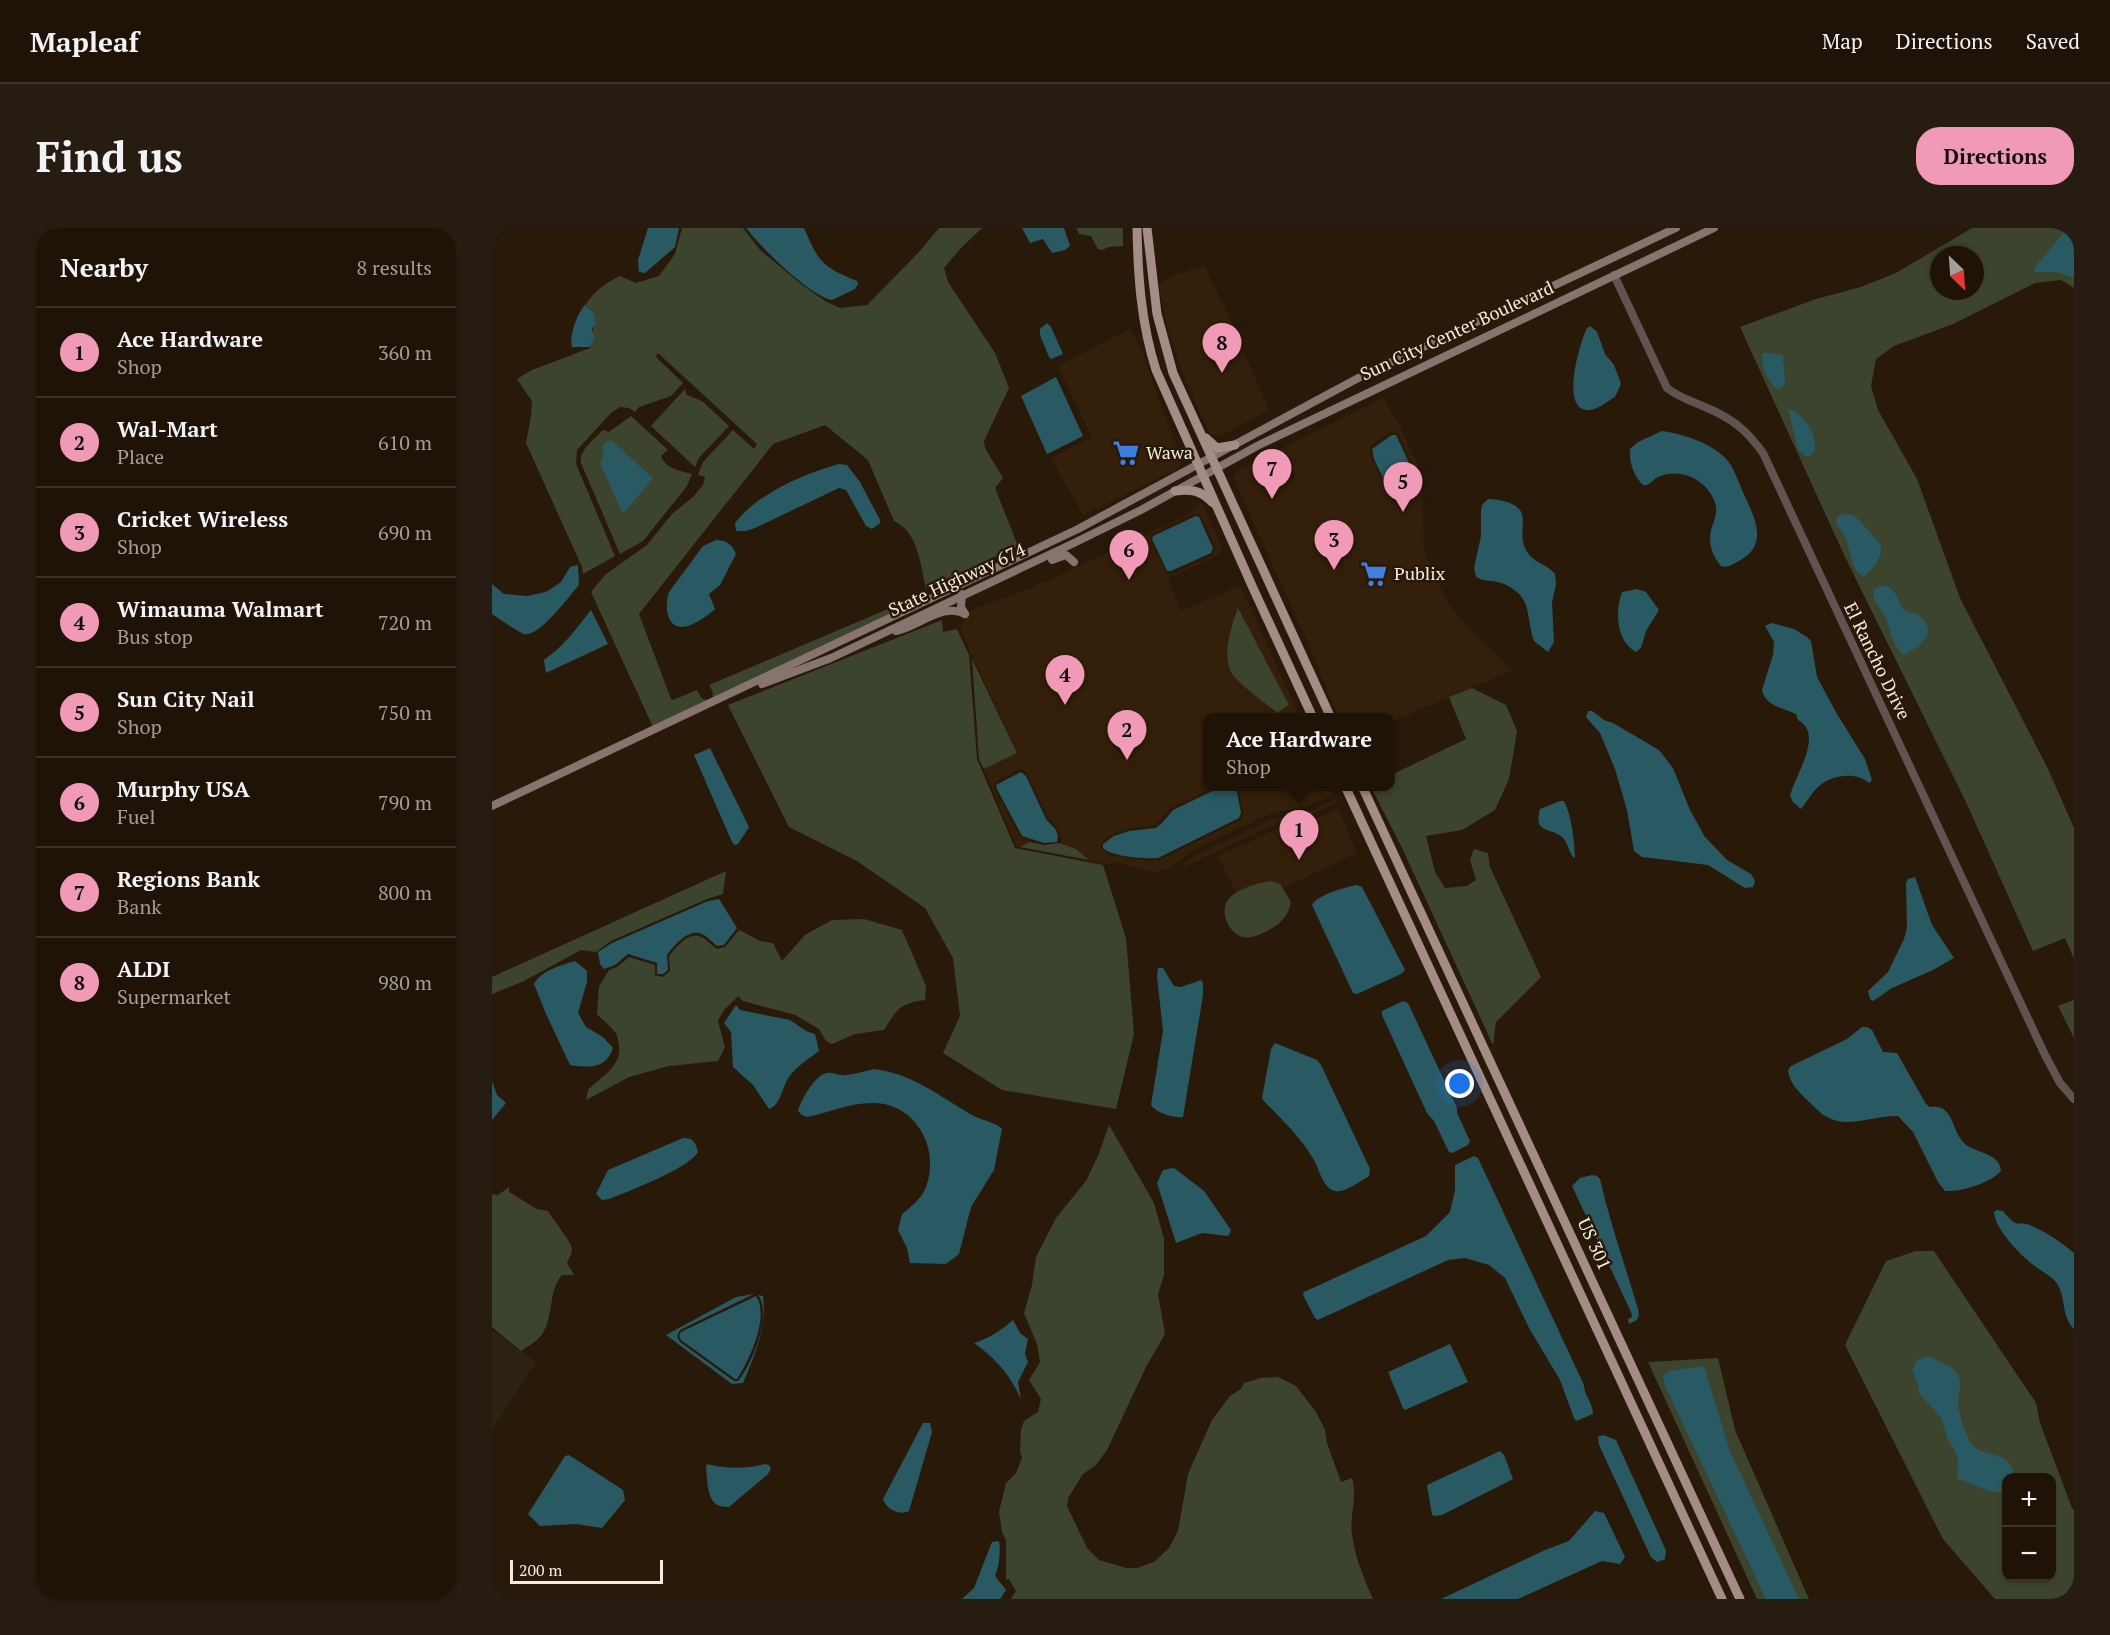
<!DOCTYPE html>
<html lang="en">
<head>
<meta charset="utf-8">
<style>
	:root { --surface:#1f1307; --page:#271c11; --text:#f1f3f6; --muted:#a19e9b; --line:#3c3228; --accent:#f09ab7 }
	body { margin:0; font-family:"PT Serif",serif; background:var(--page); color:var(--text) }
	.controls { position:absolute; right:18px; bottom:18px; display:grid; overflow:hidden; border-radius:12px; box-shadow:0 2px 4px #0004 }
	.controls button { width:54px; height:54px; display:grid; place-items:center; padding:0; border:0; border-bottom:2px solid var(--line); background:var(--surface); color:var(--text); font:30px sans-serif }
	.compass { position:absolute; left:1438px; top:18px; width:54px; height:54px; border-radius:50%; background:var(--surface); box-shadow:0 2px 4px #0004; rotate:155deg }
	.scale { position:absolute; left:18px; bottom:15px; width:153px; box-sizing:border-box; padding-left:6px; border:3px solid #f6ebe1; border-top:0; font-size:16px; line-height:21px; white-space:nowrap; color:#f6ebe1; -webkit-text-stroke:4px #291909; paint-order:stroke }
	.you { position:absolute; left:968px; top:856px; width:21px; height:21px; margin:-15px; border:4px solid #fff; border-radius:50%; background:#1a73e8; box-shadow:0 0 0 9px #1a73e833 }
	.badge { display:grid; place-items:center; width:39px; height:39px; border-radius:50%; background:var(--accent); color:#111; font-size:20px; font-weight:700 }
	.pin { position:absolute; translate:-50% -50px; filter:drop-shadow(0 2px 3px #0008) }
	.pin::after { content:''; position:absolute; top:32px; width:21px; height:18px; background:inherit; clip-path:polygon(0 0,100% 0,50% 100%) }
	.popup { position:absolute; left:711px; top:485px; width:192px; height:78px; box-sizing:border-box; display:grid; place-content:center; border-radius:12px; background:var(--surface); filter:drop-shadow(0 2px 4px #0005); font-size:20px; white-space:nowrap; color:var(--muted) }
	.popup b { font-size:22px; color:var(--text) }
	.popup::after { content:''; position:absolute; left:50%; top:100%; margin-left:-12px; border:12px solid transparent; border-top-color:var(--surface) }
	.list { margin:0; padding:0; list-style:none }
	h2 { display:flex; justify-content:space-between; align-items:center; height:78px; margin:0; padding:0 24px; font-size:26px }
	h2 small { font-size:20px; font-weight:400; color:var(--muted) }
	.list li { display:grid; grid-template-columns:39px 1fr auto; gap:18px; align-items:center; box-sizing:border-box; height:90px; padding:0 24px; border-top:2px solid var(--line) }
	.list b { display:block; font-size:22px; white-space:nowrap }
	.list p { margin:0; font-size:20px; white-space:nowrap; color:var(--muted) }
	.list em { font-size:20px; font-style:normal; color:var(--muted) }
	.map { position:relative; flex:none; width:1582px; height:1371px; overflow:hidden; border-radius:24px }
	header { display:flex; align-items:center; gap:36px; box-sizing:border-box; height:84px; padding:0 30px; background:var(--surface); border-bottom:2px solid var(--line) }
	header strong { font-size:28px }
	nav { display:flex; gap:33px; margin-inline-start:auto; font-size:21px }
	.intro { display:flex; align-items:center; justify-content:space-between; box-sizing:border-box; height:144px; padding:0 36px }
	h1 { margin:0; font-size:42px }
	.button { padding:15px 27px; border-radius:24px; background:var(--accent); color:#111; font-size:21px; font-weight:700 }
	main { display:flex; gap:36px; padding:0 36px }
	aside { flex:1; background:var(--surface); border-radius:24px; box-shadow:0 2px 4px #0004 }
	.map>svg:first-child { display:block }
	.built { fill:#34200a; fill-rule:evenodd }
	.education { fill:#2c2213 }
	.green { fill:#3d442d; fill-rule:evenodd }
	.water { fill:#295963 }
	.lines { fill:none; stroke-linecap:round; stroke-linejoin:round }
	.tertiary { stroke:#605452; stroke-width:8 }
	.secondary { stroke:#87746f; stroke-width:8 }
	.primary { stroke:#a58c86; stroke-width:9 }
	.labels { text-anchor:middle; stroke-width:5; stroke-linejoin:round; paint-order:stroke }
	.street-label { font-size:18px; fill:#f6ebe1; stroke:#291909 }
	.poi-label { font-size:18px; fill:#f6ebe1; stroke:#291909; text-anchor:start }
</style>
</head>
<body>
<header>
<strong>Mapleaf</strong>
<nav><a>Map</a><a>Directions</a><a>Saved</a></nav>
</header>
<div class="intro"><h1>Find us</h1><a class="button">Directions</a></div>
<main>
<aside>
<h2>Nearby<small>8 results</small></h2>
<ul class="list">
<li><span class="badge">1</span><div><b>Ace Hardware</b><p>Shop</p></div><em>360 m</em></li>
<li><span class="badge">2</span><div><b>Wal-Mart</b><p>Place</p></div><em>610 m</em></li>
<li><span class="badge">3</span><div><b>Cricket Wireless</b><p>Shop</p></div><em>690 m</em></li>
<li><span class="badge">4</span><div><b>Wimauma Walmart</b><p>Bus stop</p></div><em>720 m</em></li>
<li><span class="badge">5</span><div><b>Sun City Nail</b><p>Shop</p></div><em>750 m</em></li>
<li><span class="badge">6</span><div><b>Murphy USA</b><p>Fuel</p></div><em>790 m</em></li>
<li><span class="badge">7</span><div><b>Regions Bank</b><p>Bank</p></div><em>800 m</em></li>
<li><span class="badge">8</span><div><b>ALDI</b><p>Supermarket</p></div><em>980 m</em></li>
</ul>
</aside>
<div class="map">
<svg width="1582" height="1371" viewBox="0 0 1582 1371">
	<rect width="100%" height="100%" fill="#291909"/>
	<g class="built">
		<polygon points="712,38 733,80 777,182 729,208 718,206 693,151 676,102 667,57 685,46"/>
		<polygon points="638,101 650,123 662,159 679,203 689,233 687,240 591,287 559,230 600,209 566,138"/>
		<path d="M891 170 908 198 930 247 932 323 955 373 976 400 1021 442 899 494 898 490 846 489 820 424 741 249 749 240ZM899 204 906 206 922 241 895 256 888 250 878 225V220L883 214ZM793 224 801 239 800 242 803 250 795 255H791L787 247 782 248 776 233 781 229V226Z"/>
		<path d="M709 274 730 319 727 326 676 351 688 381 692 382 748 358 808 489 716 490V558L723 559 679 580 663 597 639 600 621 606 610 614 609 621 617 627 656 633 667 632 749 592 751 585 746 559H838L842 566 813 579 779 585 698 624 677 641 661 644 622 634 613 636 597 632 584 621 570 617 568 603 556 589 535 546 532 542 528 541 506 552 502 557 503 562 527 607 538 614 528 619 524 618 492 541 525 524 468 402 478 382 537 361 642 312 695 287ZM703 285 709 288 723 319 721 327 680 346 675 345 658 312 659 307ZM746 381 797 477 785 485 746 452 739 444 736 425 738 402Z"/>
		<polygon points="844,571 845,574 818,587 785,595 697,637 687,639 700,629 781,591 815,585"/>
		<polygon points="846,580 865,625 791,660 788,656 780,653 769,655 744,665 727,631 717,633 787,600 813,596"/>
	</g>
	<polygon class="education" points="0,1102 44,1134 0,1202"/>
	<g class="green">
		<path d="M190 0H251L268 22 309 56 333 73 348 80 375 77 427 24 447 0H490L469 20 452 40 456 54 503 125 517 160 492 213 493 220 511 250 503 260 526 318 434 361C429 339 426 303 402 293L376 232 333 197 281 216 147 386 179 471 181 472 205 462 209 470 215 472 161 499 99 364 114 346 155 317 180 286 201 269 211 257 213 249 206 247 211 234 241 202 262 221 265 216 166 125 164 129 191 155 179 168 147 179 143 184 137 180 128 179 119 185 85 222 84 236 123 328 91 346 90 339 34 215 39 188 40 173 25 151 40 142 98 120C103 109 100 97 102 85L93 77C103 63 113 55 128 48L144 55 167 48 183 26Z"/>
		<polygon points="584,0 631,0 631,18 617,19 610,22 606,21 599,8 587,6"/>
		<path d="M1480 0H1582V60L1569 52 1543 55 1461 96 1402 118 1384 131 1379 158 1386 182 1425 251 1468 370 1556 541 1582 600V731L1573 710 1541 723 1474 574 1353 329 1248 99 1324 71 1369 59 1404 45ZM1447 27H1483V63H1447Z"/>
		<polygon points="193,161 195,167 210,173 237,198 207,230 203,239 159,198"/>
		<path d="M139 188 176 222 169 228C175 242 187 242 200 246L195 258 151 313 128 326 89 235C87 221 103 211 111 202L117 204Z"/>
		<path d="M746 380 797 477 785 485C774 475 746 456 739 444 730 426 739 398 746 380Z"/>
		<polygon points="396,381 399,387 220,470 221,464 217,457"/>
		<polygon points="450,392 451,404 465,401 477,427 485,531 523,620 611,637 634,710 642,806 624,881 510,862 451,825 468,788 461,730 433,680 365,633 297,599 236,477"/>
		<polygon points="480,431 525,525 492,541 487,531"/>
		<polygon points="980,460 1014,477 1025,503 1017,551 1003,582 970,602 934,608 943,644 953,660 975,658 984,652 978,632 982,621 996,625 998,639 1049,749 1004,794 1001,817 911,622 879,559 898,558 899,547 974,511 957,469"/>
		<polygon points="538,614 552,617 567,615 584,621 597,632 528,619"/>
		<polygon points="234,643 231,666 215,671 119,713 104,724 89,722 32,753 0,766 0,749"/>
		<path d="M780 653 788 656 799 674C796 688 790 695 777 702 770 706 759 711 751 709 738 706 729 687 734 675 741 661 766 655 780 653Z"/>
		<path d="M372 691 410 702 434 758 433 772C408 775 405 781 392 802L363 806 340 816 334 813 327 801 303 787 251 773 246 768 232 782 226 793 233 819 226 833 177 838 137 849 94 872 96 862C109 848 130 839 127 817 126 812 126 807 122 803 118 797 110 792 105 786L107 759 117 742 125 739 137 729 163 737V747L171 749 178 743 177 728C184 720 196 703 209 709 215 711 220 718 225 721L233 719 247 702 268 713 281 715 290 733 313 707 340 692Z"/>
		<polygon points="1582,772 1582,810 1566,778"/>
		<path d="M617 897 662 975 672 1011V1047L666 1066 673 1106 654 1139 615 1222 604 1237 591 1246 576 1270 575 1278 595 1320 607 1332 634 1340H645L662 1334 677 1320 686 1303 696 1246 720 1192 738 1168 749 1161 752 1155 769 1150 786 1149 804 1158 824 1184 833 1202 835 1215 849 1254 860 1250C866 1268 857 1288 860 1307 863 1329 872 1351 881 1371H519L524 1363 517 1351 514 1352V1312L510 1304 507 1284 514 1255 524 1245 530 1230 528 1223 529 1202 532 1193 546 1184 549 1171 537 1152 548 1134 545 1116 532 1085 540 1057 544 1029 564 990 594 953 606 928Z"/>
		<path d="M17 959V964L45 981 56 983C61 992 79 1013 80 1021 80 1025 77 1031 75 1035L82 1047H70C55 1064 63 1091 48 1109 43 1114 35 1119 29 1123L0 1099V966L6 967Z"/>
		<path d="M1424 1023H1442L1544 1175 1548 1195 1580 1280 1582 1282V1371H1503L1451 1311 1353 1117 1394 1033ZM1514 1250H1560V1348H1514Z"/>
		<polygon points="1226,1130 1243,1202 1317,1371 1265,1371 1156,1134"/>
	</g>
	<g class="water">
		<polygon points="156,0 187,0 183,19 153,45 147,44 146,32"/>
		<path d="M254 0H312C327 35 331 39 365 53L366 56 363 61 340 72C316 67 270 20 254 0Z"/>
		<polygon points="530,0 572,0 578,18 573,22 560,25 551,11 538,15"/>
		<polygon points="1576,0 1582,0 1582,50 1564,44 1543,44 1542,41 1546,35"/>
		<path d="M93 77 102 85 104 96 100 100 102 111 98 119H80C77 108 85 85 93 77Z"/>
		<polygon points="555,95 559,99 571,126 559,131 557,129 548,107 548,101"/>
		<path d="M1098 98 1105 104 1113 126 1122 137 1129 156 1123 169C1116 173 1103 184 1094 182 1069 178 1088 114 1095 100Z"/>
		<path d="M1271 125H1279L1291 128 1293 156 1287 162C1277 157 1267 136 1271 125Z"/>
		<polygon points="564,149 591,208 555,226 529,168"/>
		<path d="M1296 181C1312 186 1325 205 1323 223L1317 228H1313L1306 221Z"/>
		<path d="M1170 203C1190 206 1214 213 1230 227 1241 236 1244 248 1250 262 1261 287 1280 317 1245 334 1239 337 1236 340 1229 338 1220 328 1215 313 1220 299 1222 294 1225 285 1224 278 1218 254 1191 238 1166 249 1162 251 1159 255 1155 257H1151C1141 247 1137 234 1138 221L1146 214Z"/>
		<polygon points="900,207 904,207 920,241 895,253 892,252 882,231 880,221"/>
		<polygon points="115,213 120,213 161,250 131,286 108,235 112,226 110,220"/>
		<polygon points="793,226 799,239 784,246 778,233"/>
		<path d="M347 236 355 237 368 254 388 292V295L380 301 374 298 354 262 347 260 263 300 254 303H244L243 295C266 265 312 246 347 236Z"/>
		<path d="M996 271C1003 271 1008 272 1015 274 1043 283 1023 302 1034 322 1041 335 1055 336 1063 346L1064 356 1060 375 1062 414 1056 424 1042 413C1033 389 1042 369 1012 356 1003 352 992 354 984 349L982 340 989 308V282L990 277Z"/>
		<path d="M1351 286 1361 287 1368 293 1389 317C1390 330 1382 339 1373 348 1359 345 1359 323 1354 311 1352 305 1347 300 1344 295L1345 289Z"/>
		<polygon points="704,288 707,289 721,320 719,325 679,343 675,343 660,311 661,308"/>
		<path d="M224 312C234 312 240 316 244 326L228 357 217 366 223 381C216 388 199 399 190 399 173 399 173 374 177 364L211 318Z"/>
		<path d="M86 337 87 357C78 367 47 410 32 406 28 405 4 389 0 386V356L12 366 35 368 54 364 69 354 78 339Z"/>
		<path d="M1389 358C1412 358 1399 384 1425 386 1449 404 1430 416 1413 427 1399 419 1399 401 1393 388 1389 379 1379 373 1382 362Z"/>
		<path d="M1145 361 1154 364 1167 382 1154 403 1149 420 1144 424C1124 413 1123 383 1130 364Z"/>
		<path d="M99 382 116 416 54 445 52 432C72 418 84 401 99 382Z"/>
		<path d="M1280 395 1302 401 1315 409 1319 413 1325 449 1345 486 1373 531 1380 552 1377 555C1365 543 1339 547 1327 558 1320 564 1315 574 1309 581L1301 574 1298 568C1302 549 1333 506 1306 492L1304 486C1291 480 1273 478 1270 462L1281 427 1282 414 1273 398Z"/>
		<polygon points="1096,483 1100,483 1112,492 1121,495 1167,522 1181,540 1198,582 1213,609 1235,632 1259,646 1263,653 1261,659 1253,660 1216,637 1150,629 1142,623 1135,582 1123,541 1108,505 1094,489"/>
		<polygon points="218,520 257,599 246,616 243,617 240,614 202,527"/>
		<polygon points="529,544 534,548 554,591 564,602 566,608 565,614 552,615 530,608 505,561 504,557"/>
		<path d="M729 559H744L749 585 747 590 666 630C653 631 620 629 611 620V616L622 608 637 603 664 600 671 594 681 582Z"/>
		<path d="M1068 573H1072C1080 589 1082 611 1083 629L1082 630C1076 624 1076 613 1069 608 1058 600 1041 605 1048 581Z"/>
		<polygon points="1423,649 1440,697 1462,730 1441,742 1400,760 1381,773 1378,771 1376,763 1396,744 1412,711 1415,699 1414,655 1416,651"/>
		<path d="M865 657 870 659 913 742 909 746 865 766 861 765 820 677C825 667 854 659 865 657Z"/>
		<path d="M227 671 245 700 232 717 225 718C221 715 215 708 210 706 196 700 182 718 175 727L176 742 171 746H165V735L136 726 123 737 112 741 108 736 106 724 120 715 216 673Z"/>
		<path d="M83 733 95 743V754L86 785 94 799 111 809 121 820C114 841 98 840 78 837L54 786 42 756C48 743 70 737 83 733Z"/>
		<path d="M666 740H671L682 758 689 759 709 752 711 755V767L691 889C681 890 664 885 659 877L671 803 665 749Z"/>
		<polygon points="911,773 916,775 965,880 965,885 978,913 976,917 960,925 957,924 942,893 935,885 890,787 890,783"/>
		<path d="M244 777 248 782 298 792 314 803 323 806 327 823C316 831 305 838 297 849 290 859 289 877 277 881L261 857 241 839 239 804 232 795Z"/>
		<path d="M1370 799H1375L1380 802 1391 824 1405 825 1434 876 1438 879C1463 876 1458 902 1473 916 1485 926 1507 924 1509 943 1498 955 1470 964 1453 963L1446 954 1421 904 1406 888C1383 887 1355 901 1335 889 1327 885 1320 876 1313 870 1306 863 1297 854 1296 842L1299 838 1355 811Z"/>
		<path d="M783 815 825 832 829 837 878 941 877 948C869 953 853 965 843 963 832 961 827 942 823 934 810 910 790 892 772 873L770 870 779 821Z"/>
		<path d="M382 841C419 845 449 869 480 887 490 893 502 893 510 901L502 942 479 979 467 1026 454 1036 418 1035 415 1020 406 1002 410 986C419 979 430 970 434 959 447 926 429 883 392 876 367 871 339 884 315 889L310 887 306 883C309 872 323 847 335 845 341 844 347 848 354 847 363 846 373 843 382 841Z"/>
		<polygon points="0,853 5,867 14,875 0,892"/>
		<path d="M191 910C202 910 203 914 206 924 196 941 137 963 117 971L110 972 104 966 116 942Z"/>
		<path d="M982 928 986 930 1092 1157C1092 1167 1101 1175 1101 1186L1084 1193 1082 1190 1068 1152 1037 1100 1013 1050 997 1037 973 1030 956 1032 826 1092 823 1090 811 1067 812 1064 934 1008 958 984 963 962V937Z"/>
		<polygon points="682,940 712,963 739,1002 736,1008 710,1005 684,1015 665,955 671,942"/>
		<path d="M1100 947 1105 948 1108 951C1118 995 1133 1037 1146 1081 1148 1091 1146 1092 1137 1096L1136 1091 1140 1089 1139 1084 1080 958 1088 950Z"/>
		<path d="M1505 982 1511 983C1528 1004 1524 990 1542 999 1556 1005 1570 1015 1582 1025V1101C1568 1087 1575 1067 1563 1053 1558 1047 1550 1044 1544 1039 1530 1029 1503 1002 1502 984Z"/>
		<path d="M262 1066 188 1102 185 1108 188 1114 242 1153H246C260 1137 281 1085 266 1067L271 1068C275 1099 263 1127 251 1155L240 1156 174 1107 244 1069Z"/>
		<path d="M264 1068C278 1088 257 1133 245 1151H243L189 1112 187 1108 189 1104Z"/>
		<path d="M521 1092 528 1105 536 1111 533 1126 536 1134 526 1154 529 1172C519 1147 503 1130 482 1115 498 1110 508 1103 521 1092Z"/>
		<polygon points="958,1116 976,1154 913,1182 911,1180 896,1144"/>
		<path d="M1436 1128C1444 1132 1459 1137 1464 1144 1472 1155 1466 1164 1466 1175 1466 1184 1474 1208 1479 1215 1489 1232 1520 1219 1522 1249L1514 1250V1263C1498 1268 1480 1254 1465 1251L1466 1231 1464 1225 1456 1212 1449 1190 1427 1165 1426 1156 1420 1142 1425 1132Z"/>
		<polygon points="1212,1138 1237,1221 1307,1371 1274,1371 1173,1158 1171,1148 1178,1143"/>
		<path d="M431 1195H438L440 1204 417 1283C407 1288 394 1281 391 1271Z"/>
		<polygon points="1111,1207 1124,1212 1167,1307 1174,1323 1173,1331 1165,1334 1159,1329 1107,1217 1106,1209"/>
		<polygon points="1008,1223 1012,1227 1021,1251 950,1287 944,1288 940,1287 935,1257"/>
		<polygon points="77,1227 131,1262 133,1272 110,1300 84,1296 48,1298 36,1286 73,1228"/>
		<path d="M215 1236C236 1241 253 1241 273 1236L277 1237 279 1241 276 1246 237 1279C214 1281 216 1256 214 1239Z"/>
		<polygon points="1103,1283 1112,1285 1133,1329 1128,1336 1110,1333 1026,1371 949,1371 1053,1322 1077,1313"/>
		<path d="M507 1313C509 1323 507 1339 503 1348L514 1362 508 1371H470L482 1360 500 1314Z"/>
	</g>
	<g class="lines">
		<path class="tertiary" d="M1122 47 1175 160C1186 169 1199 173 1213 179 1239 190 1254 201 1271 225L1553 827 1568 855 1582 871"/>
		<g class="secondary">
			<polyline points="560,332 574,327 582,334"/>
			<polyline points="470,366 469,379 473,386"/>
			<path d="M404 403C426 399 451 374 473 386"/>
			<polyline points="270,456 339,430 582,315 649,282 767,217 1222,0"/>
			<polyline points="0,578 586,301 870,148 1184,0"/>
		</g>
		<g class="primary">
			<path d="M645 0C646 49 649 95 664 142L761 360 821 490"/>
			<polyline points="655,0 665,86 681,145 839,490"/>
			<polyline points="714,210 725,220 743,217"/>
			<path d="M683 263C699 261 709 262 721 275"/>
			<polyline points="853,558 1230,1371"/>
			<polyline points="870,558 1248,1371"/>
		</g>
	</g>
	<defs>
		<g id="supermarket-bare" transform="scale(2.07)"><path d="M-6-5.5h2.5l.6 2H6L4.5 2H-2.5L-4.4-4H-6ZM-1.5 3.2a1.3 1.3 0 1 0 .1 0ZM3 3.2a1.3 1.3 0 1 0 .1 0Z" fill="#3f7fe0" stroke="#291909" stroke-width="2.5" paint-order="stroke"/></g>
	</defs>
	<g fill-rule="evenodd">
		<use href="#supermarket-bare" x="634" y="225"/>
		<use href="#supermarket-bare" x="882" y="346"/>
	</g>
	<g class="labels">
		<g class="street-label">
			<text transform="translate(965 103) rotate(-25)" y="6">Sun City Center Boulevard</text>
			<text transform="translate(465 352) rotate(-25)" y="6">State Highway 674</text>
			<text transform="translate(1385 433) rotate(64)" y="6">El Rancho Drive</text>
			<text transform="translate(1102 1016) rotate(65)" y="6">US 301</text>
		</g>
		<g class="poi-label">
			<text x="654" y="231">Wawa</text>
			<text x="902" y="352">Publix</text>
		</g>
	</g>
</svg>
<div class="controls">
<button>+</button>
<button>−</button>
</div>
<svg class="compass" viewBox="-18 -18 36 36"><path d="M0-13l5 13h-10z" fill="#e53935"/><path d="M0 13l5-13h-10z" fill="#a19e9b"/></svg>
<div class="scale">200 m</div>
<div class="you"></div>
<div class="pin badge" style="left:807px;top:632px">1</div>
<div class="popup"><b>Ace Hardware</b>Shop</div>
<div class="pin badge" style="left:635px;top:532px">2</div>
<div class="pin badge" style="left:842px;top:342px">3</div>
<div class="pin badge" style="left:573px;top:477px">4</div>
<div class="pin badge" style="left:911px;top:284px">5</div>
<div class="pin badge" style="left:637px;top:352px">6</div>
<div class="pin badge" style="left:780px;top:271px">7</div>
<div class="pin badge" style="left:730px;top:145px">8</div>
</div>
</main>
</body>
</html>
